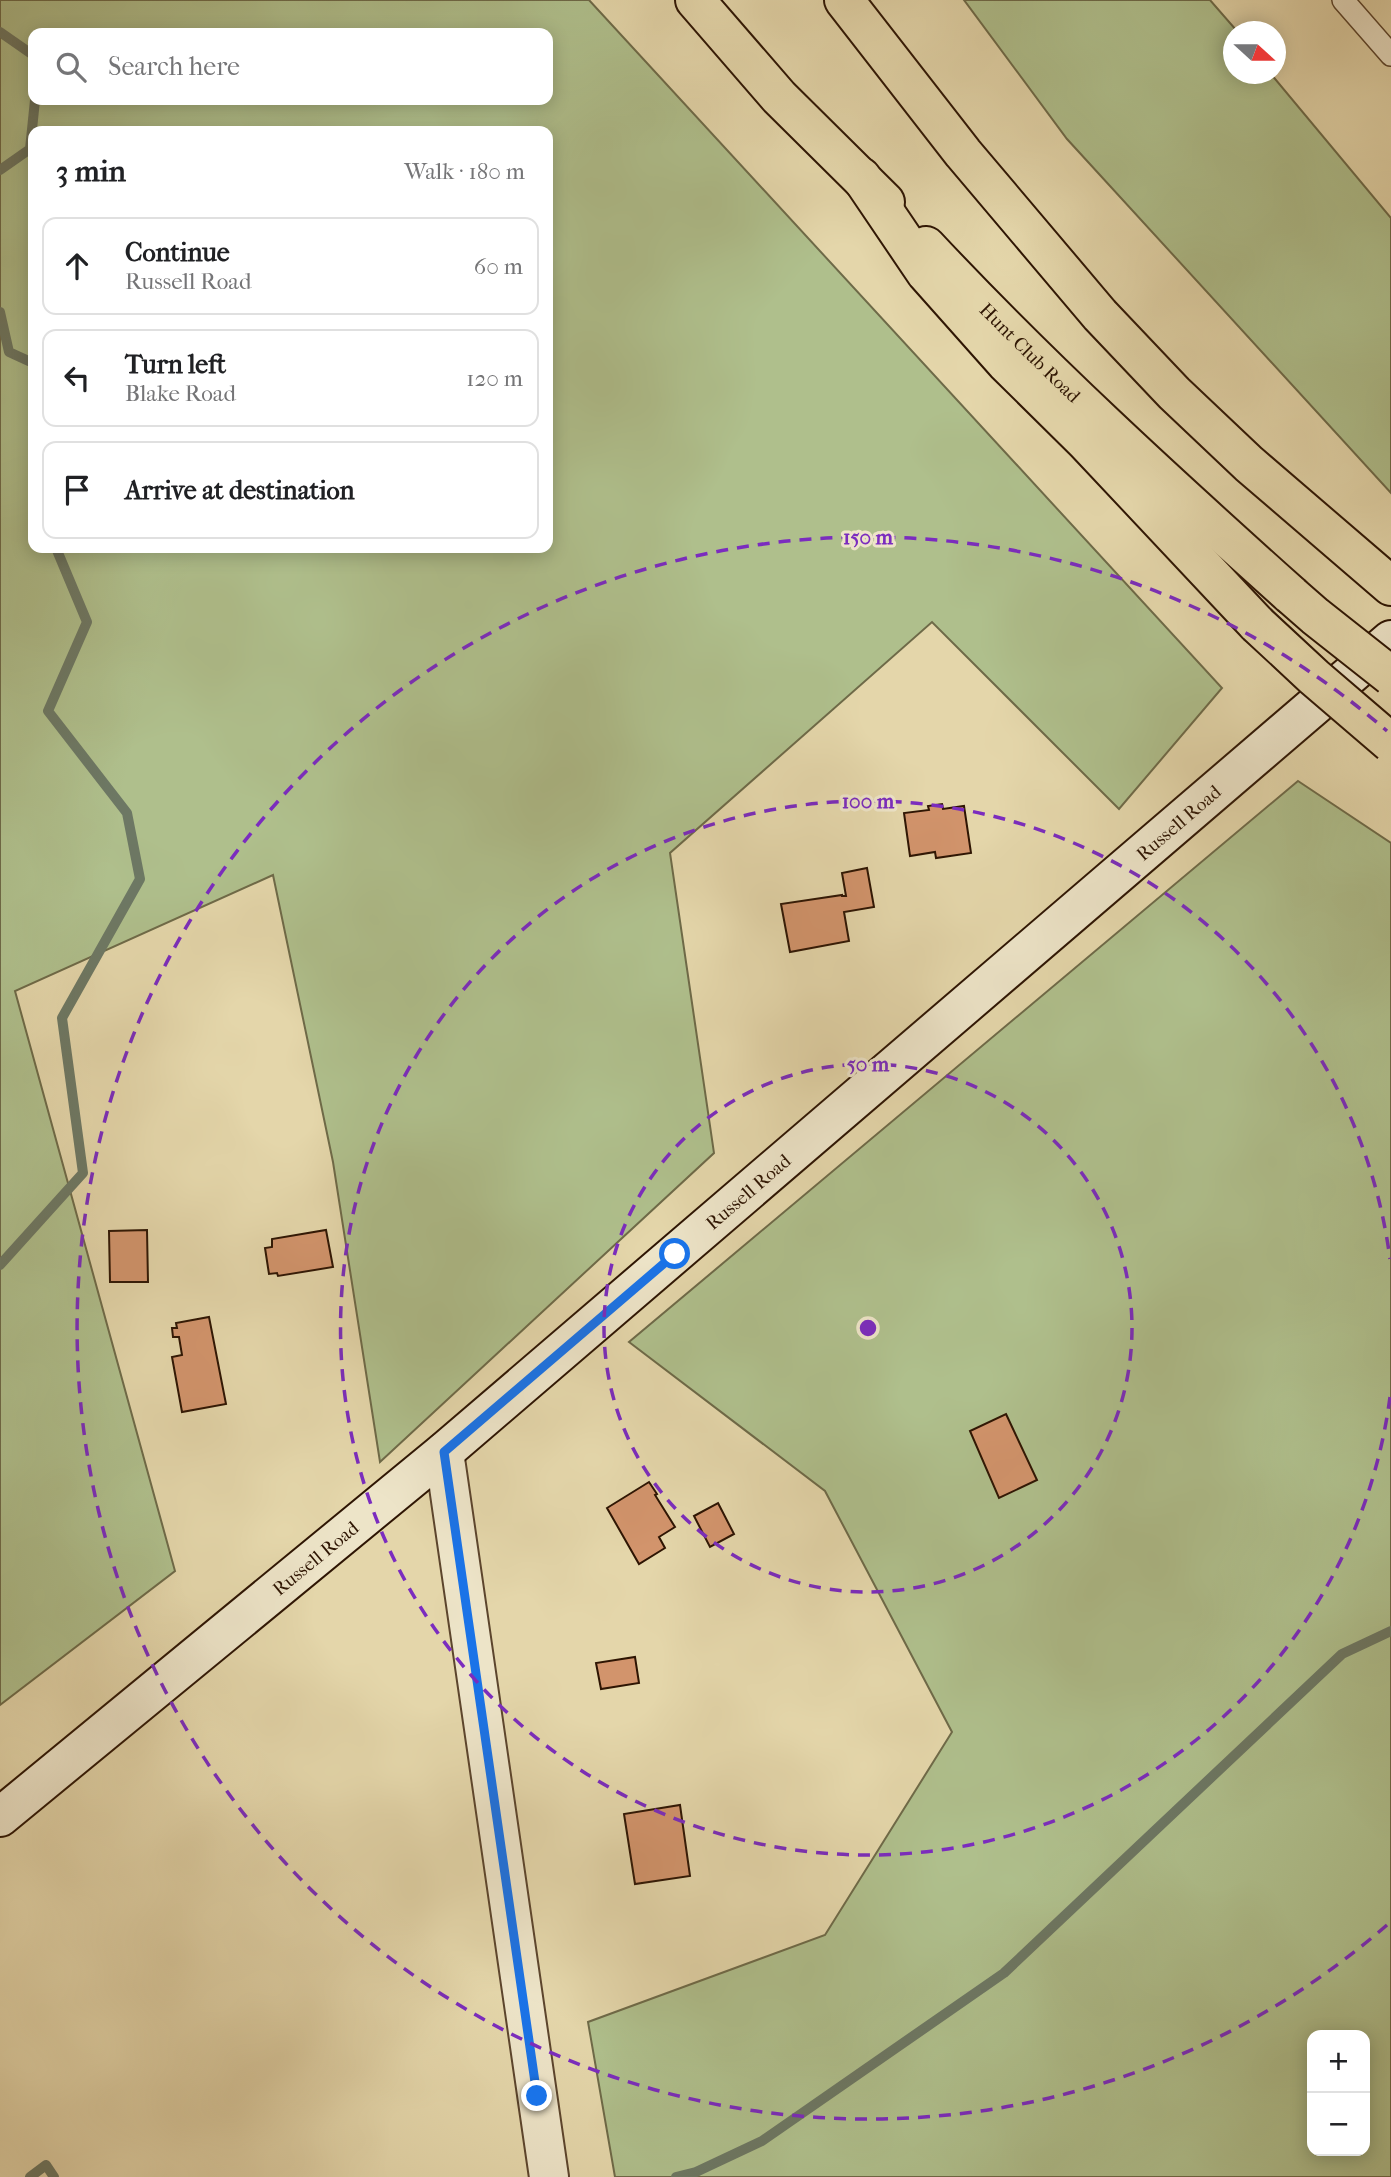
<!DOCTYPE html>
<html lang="en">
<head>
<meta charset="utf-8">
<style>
	:root { --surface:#fff; --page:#f2f2f2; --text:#202124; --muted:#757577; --line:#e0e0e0 }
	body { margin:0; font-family:"IM FELL French Canon",serif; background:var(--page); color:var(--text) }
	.controls { position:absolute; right:21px; bottom:21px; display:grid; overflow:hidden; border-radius:14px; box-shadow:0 4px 18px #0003 }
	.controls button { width:63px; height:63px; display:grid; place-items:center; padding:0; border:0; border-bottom:2px solid var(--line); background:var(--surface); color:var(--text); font:35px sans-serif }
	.compass { position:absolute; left:1223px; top:21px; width:63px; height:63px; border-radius:50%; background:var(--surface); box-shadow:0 4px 18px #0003; rotate:111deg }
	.stop { position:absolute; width:21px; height:21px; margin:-16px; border:5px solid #1a73e8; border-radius:50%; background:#fff }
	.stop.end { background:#1a73e8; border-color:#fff; box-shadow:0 2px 7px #0008 }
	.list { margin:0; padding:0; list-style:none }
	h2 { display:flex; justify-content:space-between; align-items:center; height:91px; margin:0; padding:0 28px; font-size:30px }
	h2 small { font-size:23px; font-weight:400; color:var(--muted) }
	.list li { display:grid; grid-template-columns:46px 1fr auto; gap:21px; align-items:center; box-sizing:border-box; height:98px; margin:0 14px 14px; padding:0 14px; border:2px solid var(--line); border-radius:14px }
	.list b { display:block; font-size:26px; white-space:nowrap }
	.list p { margin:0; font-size:23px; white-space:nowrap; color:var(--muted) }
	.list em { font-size:23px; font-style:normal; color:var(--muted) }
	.icon { flex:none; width:38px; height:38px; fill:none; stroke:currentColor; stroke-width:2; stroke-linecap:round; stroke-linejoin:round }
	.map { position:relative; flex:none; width:1391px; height:2177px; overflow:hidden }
	.search { position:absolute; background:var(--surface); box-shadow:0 4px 18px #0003; left:28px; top:28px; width:525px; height:77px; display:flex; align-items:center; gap:18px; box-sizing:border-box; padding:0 24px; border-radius:14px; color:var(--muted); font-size:26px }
	.panel { position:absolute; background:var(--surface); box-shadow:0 4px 18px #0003; left:28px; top:126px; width:525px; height:427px; border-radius:14px }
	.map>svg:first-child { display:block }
	.green { fill:#afbf8c; stroke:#6e6a48; stroke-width:2; fill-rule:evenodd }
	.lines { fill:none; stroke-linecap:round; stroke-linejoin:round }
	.stream { stroke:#6d7864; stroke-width:10 }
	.building { fill:#d2946c; stroke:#2e1503; stroke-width:2 }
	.service-casing { stroke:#5c452d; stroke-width:24 }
	.minor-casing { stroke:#5c452d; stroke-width:42 }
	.secondary-casing { stroke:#2e1503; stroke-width:42 }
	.primary-casing { stroke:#2e1503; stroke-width:42 }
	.motorway-casing { stroke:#2e1503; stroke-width:42 }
	.service { stroke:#ede4c8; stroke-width:21 }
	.minor { stroke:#ede4c8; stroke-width:38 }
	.secondary { stroke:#ede4c8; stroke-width:38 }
	.primary { stroke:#e4d6aa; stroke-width:38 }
	.motorway { stroke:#e4d6aa; stroke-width:38 }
	.primary-bridge-casing { stroke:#2e1503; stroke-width:42; stroke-linecap:butt }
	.motorway-bridge-casing { stroke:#2e1503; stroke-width:42; stroke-linecap:butt }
	.primary-bridge { stroke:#e4d6aa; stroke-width:38 }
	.motorway-bridge { stroke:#e4d6aa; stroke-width:38 }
	.route { stroke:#1a73e8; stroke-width:9 }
	.ring { fill:none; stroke:#7b2cbf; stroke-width:3.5; stroke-dasharray:12 9 }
	.labels { text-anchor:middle; stroke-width:6; stroke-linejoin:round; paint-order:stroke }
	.street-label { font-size:19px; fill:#2e1503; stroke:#ede4c8 }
	.centre { fill:#7b2cbf; stroke:#ede4c8; stroke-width:3.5 }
	.ring-label { font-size:21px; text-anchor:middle; font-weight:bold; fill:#7b2cbf; stroke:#ede4c8; stroke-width:6; stroke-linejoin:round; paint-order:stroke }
</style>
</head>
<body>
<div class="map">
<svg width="1391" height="2177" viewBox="0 0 1391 2177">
	<rect width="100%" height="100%" fill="#e4d6aa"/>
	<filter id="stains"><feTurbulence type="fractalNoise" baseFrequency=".00286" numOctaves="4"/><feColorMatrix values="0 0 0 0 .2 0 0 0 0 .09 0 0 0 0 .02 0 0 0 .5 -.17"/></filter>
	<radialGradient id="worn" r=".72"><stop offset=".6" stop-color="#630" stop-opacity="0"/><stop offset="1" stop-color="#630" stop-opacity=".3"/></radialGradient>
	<g class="green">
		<path d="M0 0H589L1222 688 1119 809 932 622 670 853 714 1153 380 1462 333 1162 273 875 15 991 175 1571 0 1705ZM33 33H548V100H33ZM548 131V548H33V131Z"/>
		<polygon points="964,0 1210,0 1237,31 1234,32 1234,74 1271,74 1391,218 1391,493 1067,139"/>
		<path d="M1298 781 1391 843V2177H615L588 2022 825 1935 952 1732 825 1491 629 1342ZM1312 2035H1365V2151H1312Z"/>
	</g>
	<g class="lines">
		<g class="stream">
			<polyline points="0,32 33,55"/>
			<polyline points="0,170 30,149 35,100"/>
			<polyline points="0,312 9,352 33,363"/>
			<polyline points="0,1265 83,1173 62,1018 140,879 127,813 48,711 87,622 56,548"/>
			<polyline points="30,2177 46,2165 54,2177"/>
			<polyline points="676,2177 696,2172 762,2141 1004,1973 1342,1654 1391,1631"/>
		</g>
	</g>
	<g class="building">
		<polygon points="942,804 943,809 964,806 971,853 936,858 935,852 910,856 904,813 929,810 928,806"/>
		<polygon points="867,868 874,907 844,912 849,941 790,952 781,904 842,895 842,896 846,896 842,873"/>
		<polygon points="147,1230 148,1282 110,1282 109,1231"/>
		<polygon points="326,1230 333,1267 278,1276 277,1273 269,1274 265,1248 272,1247 272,1239"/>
		<polygon points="209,1317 226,1404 182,1412 172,1357 182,1355 179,1337 173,1337 172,1328 177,1328 176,1323"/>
		<polygon points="1006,1414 1037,1480 999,1498 970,1431"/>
		<polygon points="649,1482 657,1494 655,1495 675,1527 659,1537 665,1548 639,1564 607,1508"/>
		<polygon points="718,1503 734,1534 710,1547 694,1516"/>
		<polygon points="635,1657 639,1683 601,1689 596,1663"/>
		<polygon points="680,1805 690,1876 635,1884 624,1814"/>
	</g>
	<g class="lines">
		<g class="service-casing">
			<polyline id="service" points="1343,0 1391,55"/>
		</g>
		<g class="minor-casing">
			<polyline id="minor" points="444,1452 549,2177"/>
		</g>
		<g class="secondary-casing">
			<g id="secondary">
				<path id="s1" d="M0 1817 444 1452 1391 640"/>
			</g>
		</g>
		<g class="primary-casing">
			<g id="primary">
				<polyline points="695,0 779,97 885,202"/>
				<polyline points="844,0 963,153 1100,315 1174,393 1249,464 1391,586"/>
				<path id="s2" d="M926 246C1041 369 1166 483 1291 595"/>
			</g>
		</g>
		<g class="motorway-casing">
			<polyline id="motorway" points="861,177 926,273 1006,363 1086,442 1257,624"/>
		</g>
		<use href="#service" class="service"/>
		<use href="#minor" class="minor"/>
		<use href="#secondary" class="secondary"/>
		<use href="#primary" class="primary"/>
		<use href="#motorway" class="motorway"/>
		<g class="primary-bridge-casing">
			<polyline id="primary-bridge" points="1291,595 1315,616 1391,676"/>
		</g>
		<g class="motorway-bridge-casing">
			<polyline id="motorway-bridge" points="1257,624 1314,677 1391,743"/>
		</g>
		<use href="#primary-bridge" class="primary-bridge"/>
		<use href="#motorway-bridge" class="motorway-bridge"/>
	</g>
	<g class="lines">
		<polyline class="route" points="537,2096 444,1452 675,1254"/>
	</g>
	<g class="ring">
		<circle cx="868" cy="1328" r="264"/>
		<path d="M1390 1397A527 527 0 1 1 1390 1259"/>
		<path d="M1387 1925A791 791 0 1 1 1387 731"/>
	</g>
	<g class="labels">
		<g class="street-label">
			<text dy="7" stroke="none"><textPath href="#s2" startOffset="149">Hunt Club Road</textPath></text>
			<text dy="7" stroke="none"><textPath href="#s1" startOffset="1542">Russell Road</textPath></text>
			<text dy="7" stroke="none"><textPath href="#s1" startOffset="975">Russell Road</textPath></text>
			<text dy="7" stroke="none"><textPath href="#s1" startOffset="408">Russell Road</textPath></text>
		</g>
	</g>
	<circle cx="868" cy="1328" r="10" class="centre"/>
	<g class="ring-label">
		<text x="868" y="544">150 m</text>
		<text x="868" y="808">100 m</text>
		<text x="868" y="1071">50 m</text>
	</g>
	<rect width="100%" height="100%" filter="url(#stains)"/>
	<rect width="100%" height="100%" fill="url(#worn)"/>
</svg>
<div class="controls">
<button>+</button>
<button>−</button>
</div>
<svg class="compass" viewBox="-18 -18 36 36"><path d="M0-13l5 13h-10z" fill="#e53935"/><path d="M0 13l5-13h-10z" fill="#757577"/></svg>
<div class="stop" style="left:675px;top:1254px"></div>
<div class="stop end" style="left:537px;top:2096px"></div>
<div class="search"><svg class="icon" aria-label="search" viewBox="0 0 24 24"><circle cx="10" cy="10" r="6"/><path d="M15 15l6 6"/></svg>Search here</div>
<section class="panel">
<h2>3 min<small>Walk · 180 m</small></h2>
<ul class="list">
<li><svg class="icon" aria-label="ahead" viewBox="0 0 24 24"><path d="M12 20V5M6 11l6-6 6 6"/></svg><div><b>Continue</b><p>Russell Road</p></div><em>60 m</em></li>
<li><svg class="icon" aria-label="left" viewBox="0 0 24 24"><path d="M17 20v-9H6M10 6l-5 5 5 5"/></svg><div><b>Turn left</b><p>Blake Road</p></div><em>120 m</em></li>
<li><svg class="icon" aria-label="arrive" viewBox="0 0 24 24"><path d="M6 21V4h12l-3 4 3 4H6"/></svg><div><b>Arrive at destination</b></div></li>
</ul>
</section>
</div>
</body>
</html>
